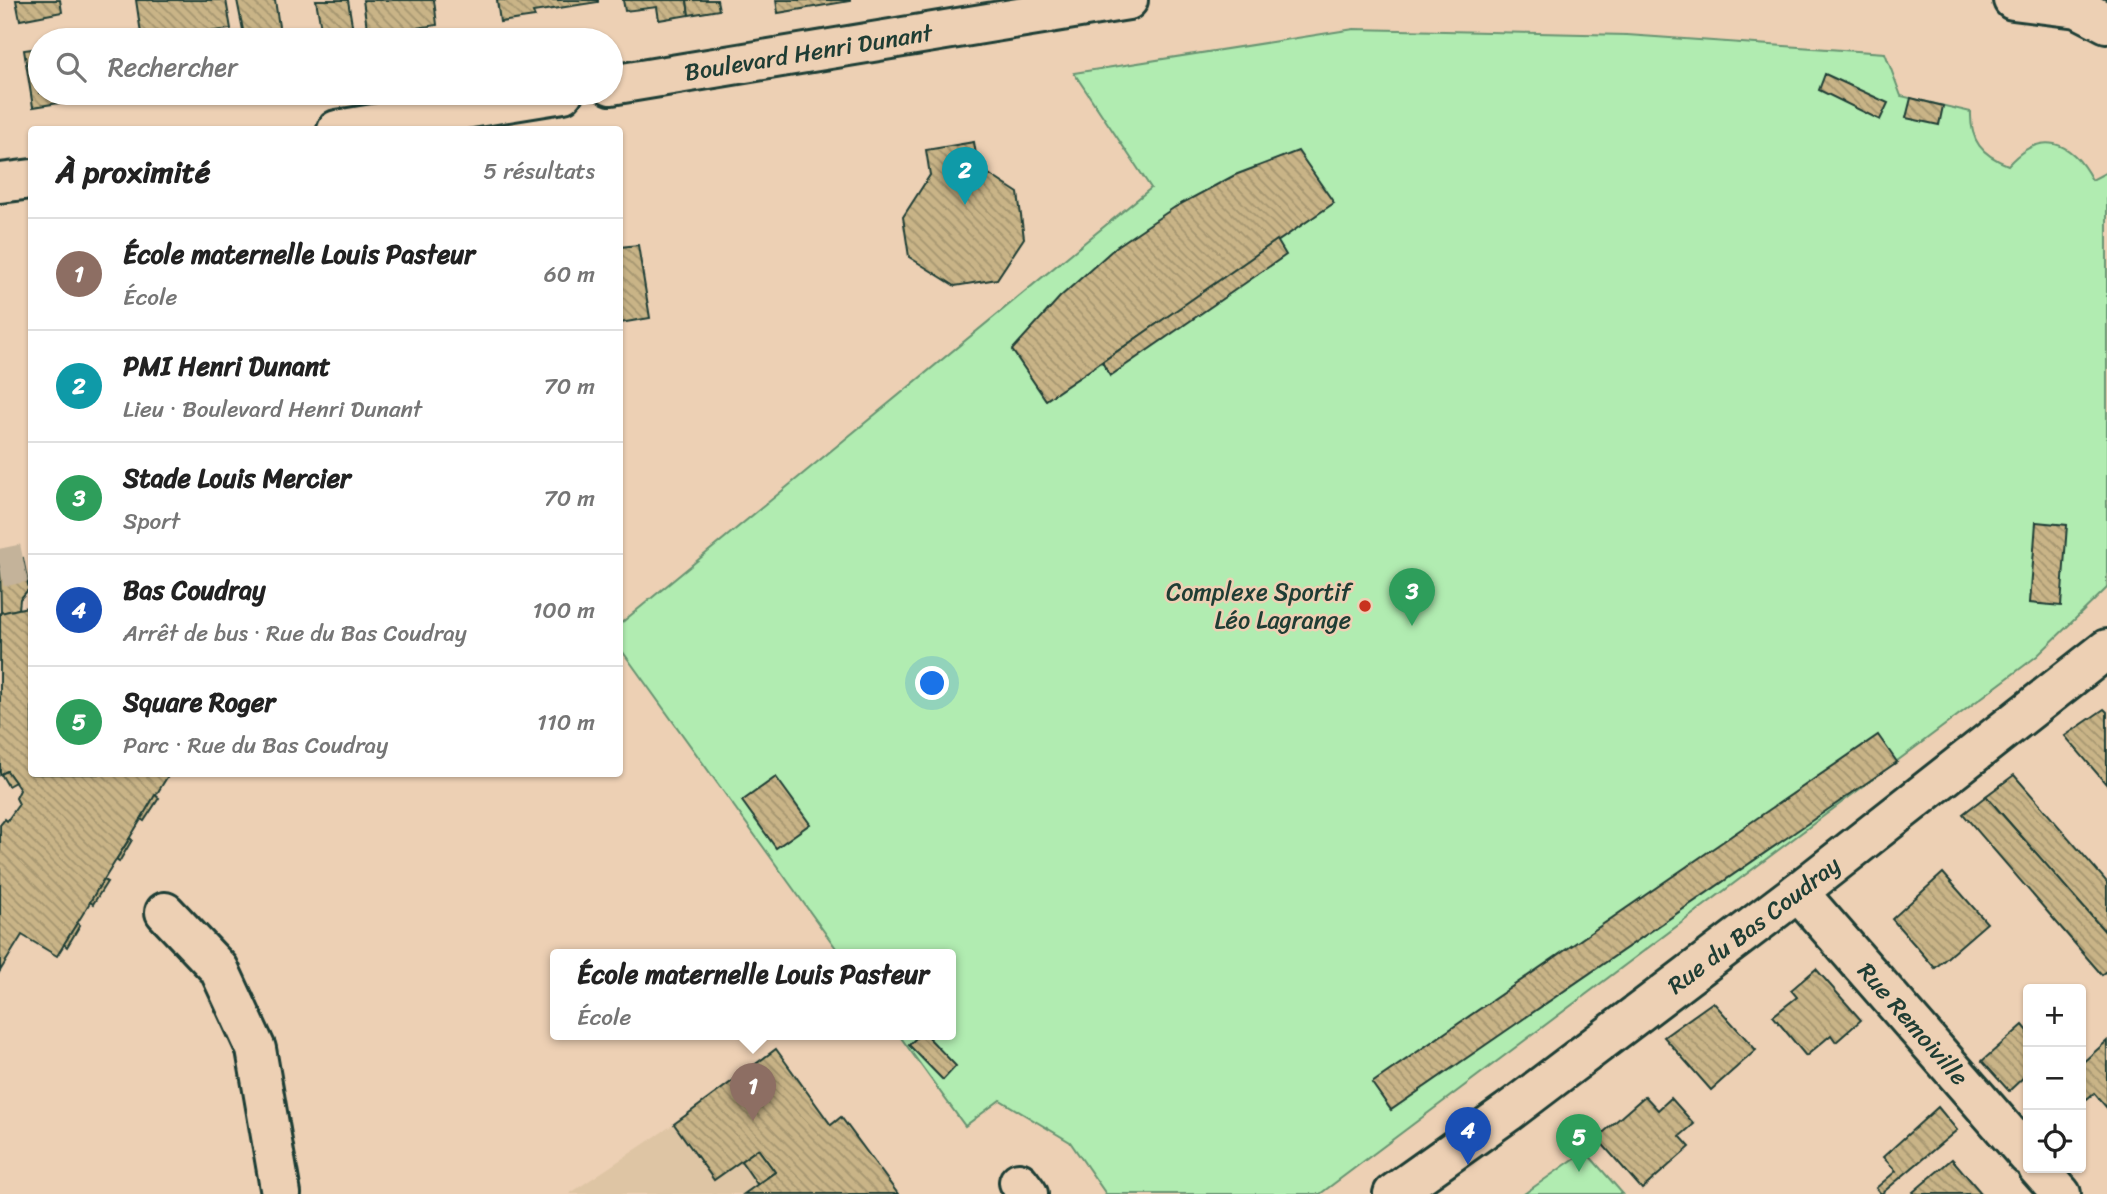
<!DOCTYPE html>
<html lang="fr">
<head>
<meta charset="utf-8">
<style>
	:root { --surface:#fff; --page:#f2f2f2; --text:#222; --muted:#767676; --line:#e0e0e0; --accent:#c8321e }
	body { margin:0; font-family:Sriracha,sans-serif; background:var(--page); color:var(--text) }
	.controls { position:absolute; right:21px; bottom:21px; display:grid; overflow:hidden; border-radius:7px; box-shadow:0 2px 5px #0004 }
	.controls button { width:63px; height:63px; display:grid; place-items:center; padding:0; border:0; border-bottom:2px solid var(--line); background:var(--surface); color:var(--text); font:35px sans-serif }
	.you { position:absolute; left:933px; top:684px; width:24px; height:24px; margin:-18px; border:5px solid #fff; border-radius:50%; background:#1a73e8; box-shadow:0 0 0 10px #1a73e833 }
	.badge { display:grid; place-items:center; width:46px; height:46px; border-radius:50%; background:var(--accent); color:#fff; font-size:23px; font-weight:700 }
	.pin { position:absolute; translate:-50% -58px; filter:drop-shadow(0 2px 4px #0008) }
	.pin::after { content:''; position:absolute; top:37px; width:24px; height:21px; background:inherit; clip-path:polygon(0 0,100% 0,50% 100%) }
	.popup { position:absolute; left:550px; top:949px; width:406px; height:91px; box-sizing:border-box; display:grid; place-content:center; border-radius:7px; background:var(--surface); filter:drop-shadow(0 2px 5px #0005); font-size:23px; white-space:nowrap; color:var(--muted) }
	.popup b { font-size:26px; color:var(--text) }
	.popup::after { content:''; position:absolute; left:50%; top:100%; margin-left:-14px; border:14px solid transparent; border-top-color:var(--surface) }
	.list { margin:0; padding:0; list-style:none }
	h2 { display:flex; justify-content:space-between; align-items:center; height:91px; margin:0; padding:0 28px; font-size:30px }
	h2 small { font-size:23px; font-weight:400; color:var(--muted) }
	.list li { display:grid; grid-template-columns:46px 1fr auto; gap:21px; align-items:center; box-sizing:border-box; height:112px; padding:0 28px; border-top:2px solid var(--line) }
	.list b { display:block; font-size:26px; white-space:nowrap }
	.list p { margin:0; font-size:23px; white-space:nowrap; color:var(--muted) }
	.list em { font-size:23px; font-style:normal; color:var(--muted) }
	.icon { flex:none; width:38px; height:38px; fill:none; stroke:currentColor; stroke-width:2; stroke-linecap:round; stroke-linejoin:round }
	.map { position:relative; flex:none; width:2107px; height:1194px; overflow:hidden }
	.search { position:absolute; background:var(--surface); box-shadow:0 2px 5px #0004; left:28px; top:28px; width:595px; height:77px; display:flex; align-items:center; gap:18px; box-sizing:border-box; padding:0 24px; border-radius:38px; color:var(--muted); font-size:26px }
	.panel { position:absolute; background:var(--surface); box-shadow:0 2px 5px #0004; left:28px; top:126px; width:595px; height:651px; border-radius:7px }
	.map>svg:first-child { display:block }
	.built { fill:#dec5a4 }
	.green { fill:#b1ecb1; stroke:#689472; stroke-width:2 }
	.building { fill:url(#building-back-hatch); stroke:#1f3d34; stroke-width:2 }
	.lines { fill:none; stroke-linecap:round; stroke-linejoin:round }
	.minor-tunnel { stroke:#c4b39a; stroke-width:38; stroke-dasharray:38 19; stroke-linecap:butt }
	.minor-casing { stroke:#1f3d34; stroke-width:44 }
	.major-casing { stroke:#1f3d34; stroke-width:44 }
	.minor { stroke:#edd0b4; stroke-width:38 }
	.major { stroke:#edd0b4; stroke-width:38 }
	.poi-dot { fill:#c8321e; stroke:#edd0b4; stroke-width:2.5 }
	.labels { text-anchor:middle; stroke-width:5; stroke-linejoin:round; paint-order:stroke }
	.street-label { font-size:24px; fill:#1f3d34; stroke:#edd0b4 }
	.poi-label { font-size:24px; fill:#1f3d34; stroke:#edd0b4; text-anchor:end }
</style>
</head>
<body>
<div class="map">
<svg width="2107" height="1194" viewBox="0 0 2107 1194">
	<defs>
		<pattern id="building-back-hatch" width="6" height="6" patternUnits="userSpaceOnUse" patternTransform="scale(1.75)"><rect width="6" height="6" fill="#c9b487"/><path d="M-1 5l2 2M0 0l6 6M5-1l2 2" fill="none" stroke="#a3946f"/></pattern>
	</defs>
	<rect width="100%" height="100%" fill="#edd0b4"/>
	<filter id="ink" filterUnits="userSpaceOnUse"><feTurbulence type="fractalNoise" baseFrequency=".0143" numOctaves="2"/><feDisplacementMap in="SourceGraphic" scale="14" xChannelSelector="R" yChannelSelector="G"/><feConvolveMatrix kernelMatrix="1 2 1 2 8 2 1 2 1" color-interpolation-filters="sRGB"/></filter>
	<g filter="url(#ink)">
		<polygon class="built" points="776,1049 831,1124 841,1117 898,1194 569,1194 674,1124"/>
		<g class="green">
			<path d="M1354 29 1627 35 1885 53 1901 96 1971 112C1970 141 1982 155 2008 165 2041 129 2071 140 2092 180L2107 172V588L2037 656 1320 1194H1106L1070 1142 1000 1100 965 1126 899 1035H951V955H841L620 648V624L1151 188 1074 73Z"/>
			<polygon points="1585,1151 1623,1194 1524,1194"/>
		</g>
		<g class="building">
			<polygon points="16,0 60,0 62,12 20,20"/>
			<polygon points="136,0 226,0 231,29 198,33 199,40 142,40"/>
			<polygon points="237,0 275,0 281,40 245,40"/>
			<polygon points="316,0 348,0 354,37 323,40"/>
			<polygon points="363,0 434,0 437,25 368,35"/>
			<polygon points="497,0 598,0 598,2 533,12 535,17 500,22"/>
			<polygon points="623,0 687,0 689,15 659,20 657,7 625,11"/>
			<polygon points="687,0 717,0 719,10 689,15"/>
			<polygon points="776,0 850,0 850,1 778,13"/>
			<polygon points="40,48 40,93 103,93 104,96 33,107 24,50"/>
			<polygon points="1825,74 1888,103 1880,120 1819,90"/>
			<polygon points="1911,98 1943,106 1939,125 1906,118"/>
			<polygon points="974,142 978,167 1018,193 1024,238 997,279 955,286 909,257 903,217 930,175 926,150"/>
			<polygon points="1298,151 1334,203 1046,400 1012,350 1060,297 1116,247 1175,207 1235,175"/>
			<polygon points="1277,240 1286,255 1110,376 1102,362"/>
			<polygon points="638,245 650,318 620,323 620,247"/>
			<polygon points="2036,522 2067,525 2061,606 2030,603"/>
			<polygon points="23,558 29,589 20,599 19,609 1,613 0,562"/>
			<polygon points="32,606 32,774 169,774 57,956 22,935 0,971 0,825 5,819 7,821 19,804 16,798 20,790 7,771 0,775 0,613"/>
			<polygon points="2104,709 2107,712 2107,785 2065,736"/>
			<polygon points="1878,735 1897,762 1391,1110 1372,1083"/>
			<polygon points="7,771 15,782 8,786 1,774"/>
			<polygon points="2014,775 2107,882 2107,926 2103,930 1986,796"/>
			<polygon points="776,777 810,824 776,848 742,801"/>
			<polygon points="155,795 159,798 144,821 141,819"/>
			<polygon points="1986,796 2107,934 2107,971 2102,975 1963,814"/>
			<polygon points="130,838 132,840 119,862 116,860"/>
			<polygon points="1943,873 1987,923 1935,968 1892,919"/>
			<polygon points="103,880 107,882 93,904 90,902"/>
			<polygon points="77,923 80,925 67,947 64,944"/>
			<polygon points="1816,969 1861,1020 1836,1042 1831,1035 1806,1056 1773,1016 1797,997 1791,990"/>
			<polygon points="1713,1002 1756,1050 1711,1090 1664,1037"/>
			<polygon points="2023,1025 2028,1031 2028,1073 2009,1091 1982,1061"/>
			<polygon points="919,1035 926,1035 956,1066 943,1080 909,1045"/>
			<polygon points="2107,1041 2107,1108 2094,1093 2087,1099 2081,1093 2081,1064"/>
			<polygon points="776,1049 831,1125 841,1117 898,1194 744,1194 775,1172 758,1149 714,1180 674,1124"/>
			<polygon points="1645,1096 1658,1110 1671,1098 1694,1124 1680,1136 1690,1147 1642,1189 1597,1138"/>
			<polygon points="1938,1107 1957,1130 1881,1194 1876,1188 1896,1171 1883,1157"/>
			<polygon points="758,1149 775,1172 757,1184 741,1161"/>
			<polygon points="1952,1159 1982,1194 1915,1194 1913,1192"/>
		</g>
		<g class="lines">
			<polyline class="minor-tunnel" points="0,568 24,563"/>
			<g class="minor-casing">
				<g id="minor">
					<path id="s1" d="M1798 892 2028 1156"/>
					<polyline points="165,912 219,969 256,1049 281,1194"/>
					<polyline points="2038,1168 2061,1194"/>
					<polyline points="1019,1182 1028,1194"/>
					<path id="s2" d="M1393 1194 1508 1112 1798 892 2107 649"/>
				</g>
			</g>
			<g class="major-casing">
				<g id="major">
					<polyline points="2013,0 2078,8 2107,23"/>
					<path id="s3" d="M611 85 1128 0"/>
					<polyline points="337,130 563,93"/>
					<polyline points="0,183 32,179"/>
				</g>
			</g>
			<use href="#minor" class="minor"/>
			<use href="#major" class="major"/>
		</g>
	</g>
	<circle class="poi-dot" cx="1365" cy="606" r="7"/>
	<g class="labels">
		<g class="street-label">
			<text dy="8" stroke="none"><textPath href="#s3" startOffset="200">Boulevard Henri Dunant</textPath></text>
			<text dy="8" stroke="none"><textPath href="#s2" startOffset="450">Rue du Bas Coudray</textPath></text>
			<text dy="8" stroke="none"><textPath href="#s1" startOffset="175">Rue Remoiville</textPath></text>
		</g>
		<g class="poi-label">
			<text x="1351" y="600">Complexe Sportif<tspan x="1351" dy="28">Léo Lagrange</tspan></text>
		</g>
	</g>
</svg>
<div class="controls">
<button>+</button>
<button>−</button>
<button><svg class="icon" aria-label="locate" viewBox="0 0 24 24"><circle cx="12" cy="12" r="6"/><path d="M12 2v4M12 18v4M2 12h4M18 12h4"/></svg></button>
</div>
<div class="you"></div>
<div class="pin badge" style="left:753px;top:1121px;background:#8d6e63">1</div>
<div class="popup"><b>École maternelle Louis Pasteur</b>École</div>
<div class="pin badge" style="left:965px;top:205px;background:#0f9aa8">2</div>
<div class="pin badge" style="left:1412px;top:626px;background:#2e9e5b">3</div>
<div class="pin badge" style="left:1468px;top:1165px;background:#1a4fb4">4</div>
<div class="pin badge" style="left:1579px;top:1172px;background:#2e9e5b">5</div>
<div class="search"><svg class="icon" aria-label="search" viewBox="0 0 24 24"><circle cx="10" cy="10" r="6"/><path d="M15 15l6 6"/></svg>Rechercher</div>
<section class="panel">
<h2>À proximité<small>5 résultats</small></h2>
<ul class="list">
<li><span class="badge" style="background:#8d6e63">1</span><div><b>École maternelle Louis Pasteur</b><p>École</p></div><em>60 m</em></li>
<li><span class="badge" style="background:#0f9aa8">2</span><div><b>PMI Henri Dunant</b><p>Lieu · Boulevard Henri Dunant</p></div><em>70 m</em></li>
<li><span class="badge" style="background:#2e9e5b">3</span><div><b>Stade Louis Mercier</b><p>Sport</p></div><em>70 m</em></li>
<li><span class="badge" style="background:#1a4fb4">4</span><div><b>Bas Coudray</b><p>Arrêt de bus · Rue du Bas Coudray</p></div><em>100 m</em></li>
<li><span class="badge" style="background:#2e9e5b">5</span><div><b>Square Roger</b><p>Parc · Rue du Bas Coudray</p></div><em>110 m</em></li>
</ul>
</section>
</div>
</body>
</html>
